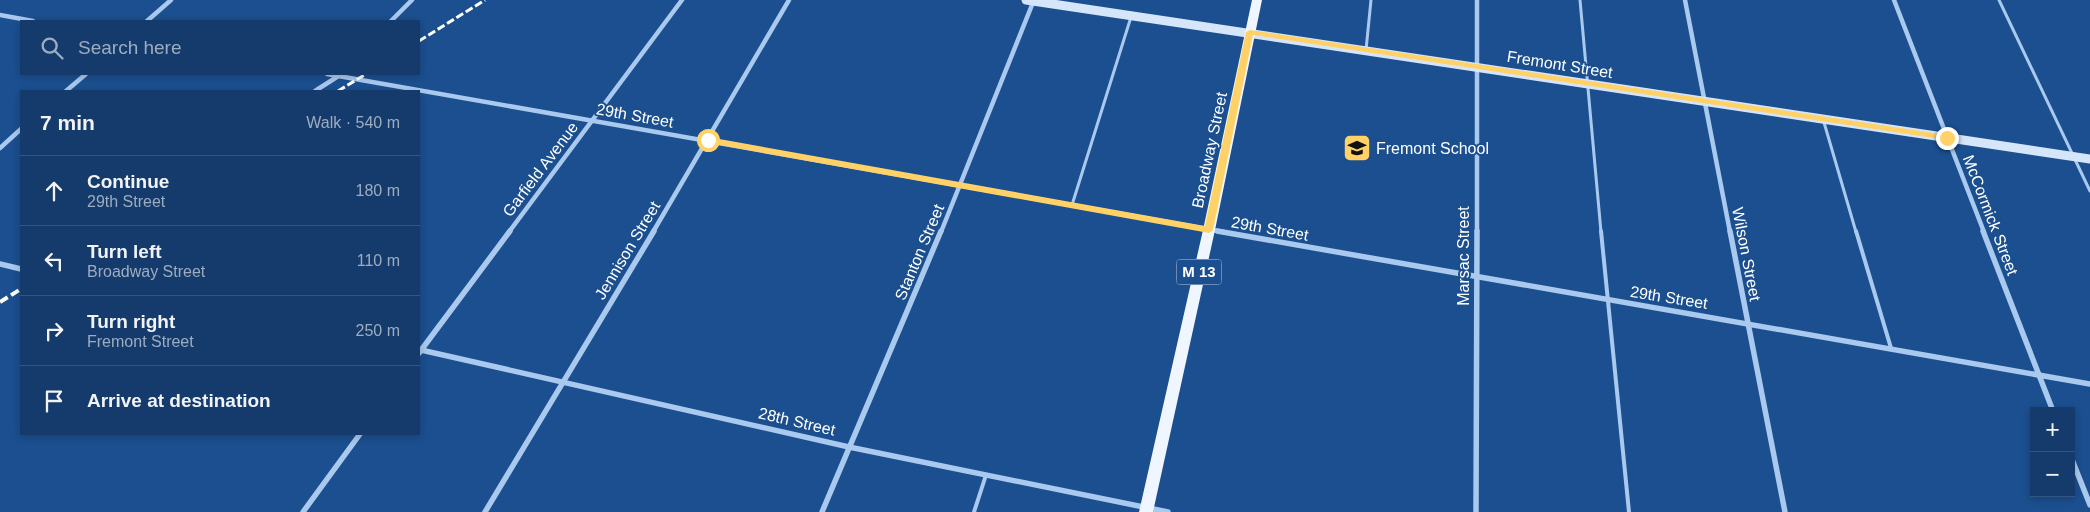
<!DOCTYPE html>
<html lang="en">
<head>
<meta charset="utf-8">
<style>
	:root { --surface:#143b6b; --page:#214673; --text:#f1f3f6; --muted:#9dadc1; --line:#33557e }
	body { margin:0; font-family:Helvetica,sans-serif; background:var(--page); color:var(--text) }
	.controls { position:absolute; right:15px; bottom:15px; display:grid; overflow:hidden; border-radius:0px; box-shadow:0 2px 8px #0003 }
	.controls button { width:45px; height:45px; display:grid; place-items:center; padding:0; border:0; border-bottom:1px solid var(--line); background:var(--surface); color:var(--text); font:25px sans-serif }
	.stop { position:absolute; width:15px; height:15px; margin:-11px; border:4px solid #ffd166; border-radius:50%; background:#fff }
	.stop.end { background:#ffd166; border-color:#fff; box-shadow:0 1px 5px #0008 }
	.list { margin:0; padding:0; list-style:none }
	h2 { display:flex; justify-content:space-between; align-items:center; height:65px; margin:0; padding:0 20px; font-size:21px }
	h2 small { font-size:16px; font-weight:400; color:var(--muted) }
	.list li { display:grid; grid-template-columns:32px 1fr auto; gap:15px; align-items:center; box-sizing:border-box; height:70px; padding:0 20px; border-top:1px solid var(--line) }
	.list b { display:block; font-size:19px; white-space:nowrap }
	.list p { margin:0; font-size:16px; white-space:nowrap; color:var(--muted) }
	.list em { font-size:16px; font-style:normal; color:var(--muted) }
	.icon { flex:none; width:28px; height:28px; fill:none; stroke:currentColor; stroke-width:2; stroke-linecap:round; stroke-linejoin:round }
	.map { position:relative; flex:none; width:2090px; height:512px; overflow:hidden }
	.search { position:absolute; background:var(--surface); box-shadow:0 2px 8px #0003; left:20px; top:20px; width:400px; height:55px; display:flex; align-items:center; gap:12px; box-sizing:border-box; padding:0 18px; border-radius:0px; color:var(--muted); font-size:19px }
	.panel { position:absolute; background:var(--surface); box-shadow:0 2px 8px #0003; left:20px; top:90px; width:400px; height:345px; border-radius:0px }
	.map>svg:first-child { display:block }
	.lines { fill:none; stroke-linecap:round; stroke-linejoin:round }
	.lane-far1 { stroke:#a9c9ee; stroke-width:3 }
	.lane { stroke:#a9c9ee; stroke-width:4 }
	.street-far1 { stroke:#a9c9ee; stroke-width:4.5 }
	.street { stroke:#a9c9ee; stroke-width:5.5 }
	.secondary { stroke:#d6e6fa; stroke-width:9 }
	.primary { fill:#f0f6ff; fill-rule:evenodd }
	.rail-far1 { stroke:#fff; stroke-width:3; stroke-dasharray:8 3; stroke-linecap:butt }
	.rail { stroke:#fff; stroke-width:4; stroke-dasharray:9 4; stroke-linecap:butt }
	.route { fill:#ffd166 }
	.labels { text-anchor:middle; stroke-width:4; stroke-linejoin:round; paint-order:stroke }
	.shield { fill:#1b4f8f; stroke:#bbcadd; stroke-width:1 }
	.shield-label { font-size:15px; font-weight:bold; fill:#fff }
	.street-label { font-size:16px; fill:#fff; stroke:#1b4f8f }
	.poi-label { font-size:16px; fill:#fff; stroke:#1b4f8f; text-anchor:start }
</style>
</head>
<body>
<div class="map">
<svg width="2090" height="512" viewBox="0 0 2090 512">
	<rect width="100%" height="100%" fill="#1b4f8f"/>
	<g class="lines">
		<g class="lane-far1">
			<polyline points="1580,0 1601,232"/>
			<polyline points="1999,0 2090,191"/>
			<polyline points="1366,50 1371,0"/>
			<polyline points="1823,119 1856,232"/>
			<polyline points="1072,205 1131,17"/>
		</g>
		<g class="lane">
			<polyline points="1601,231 1629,512"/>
			<polyline points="1856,231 1891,348"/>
			<polyline points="974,512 986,475"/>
		</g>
		<g class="street-far1">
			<polyline points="1685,0 1730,232"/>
			<polyline points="1894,0 1984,232"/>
			<polyline points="0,15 33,21"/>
			<polyline points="147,21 171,0"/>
			<polyline points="391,21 412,0"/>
			<polyline points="327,74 1224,232"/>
			<polyline points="66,91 86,74"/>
			<polyline points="315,91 340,75"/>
			<polyline points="0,148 21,129"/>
			<polyline points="509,232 682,0"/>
			<polyline points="653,232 789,0"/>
			<polyline points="941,232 1034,0"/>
			<polyline points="1477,232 1477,0"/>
		</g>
		<g class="street">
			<polyline points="1217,231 2090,384"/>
			<polyline points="1730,231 1785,512"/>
			<polyline points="1983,231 2053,411"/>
			<polyline points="0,264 21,269"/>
			<polyline points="421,350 849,447 1168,512"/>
			<polyline points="419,353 510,231"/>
			<polyline points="2071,457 2090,505"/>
			<polyline points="303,512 360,434"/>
			<polyline points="485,512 654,231"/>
			<polyline points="822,512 941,231"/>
			<polyline points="1476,512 1477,231"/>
		</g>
		<polyline class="secondary" points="1026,0 2090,159"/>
		<polygon class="primary" points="1252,0 1262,0 1215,230 1153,512 1139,512 1203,230"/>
		<g class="rail-far1">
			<polyline points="419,41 485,0"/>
			<polyline points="338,91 366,74"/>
		</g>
		<polyline class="rail" points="0,302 21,289"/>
	</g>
	<polygon class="route" points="1250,30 1947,135 1950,138 1947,140 1253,35 1213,230 1209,233 708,143 704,140 708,137 1205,226 1246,32"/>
	<defs>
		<g id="school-square" transform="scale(1.4375)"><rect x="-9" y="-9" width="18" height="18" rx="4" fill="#ffd166" stroke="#1b4f8f"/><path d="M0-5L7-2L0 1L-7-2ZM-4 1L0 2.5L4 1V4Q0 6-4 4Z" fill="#111"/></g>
	</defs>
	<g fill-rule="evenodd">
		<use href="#school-square" x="1357" y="148"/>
	</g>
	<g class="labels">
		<rect class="shield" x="1176.5" y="259.5" width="45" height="25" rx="4"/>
		<g class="shield-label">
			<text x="1199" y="277">M 13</text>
		</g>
		<g class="street-label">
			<text transform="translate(1560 64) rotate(9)" y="6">Fremont Street</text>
			<text transform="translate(635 115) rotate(10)" y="6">29th Street</text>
			<text transform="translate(1209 150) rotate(-78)" y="6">Broadway Street</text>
			<text transform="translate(540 169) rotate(-53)" y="6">Garfield Avenue</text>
			<text transform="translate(1991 215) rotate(69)" y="6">McCormick Street</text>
			<text transform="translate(1270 228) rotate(10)" y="6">29th Street</text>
			<text transform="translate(627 250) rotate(-59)" y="6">Jennison Street</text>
			<text transform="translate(919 252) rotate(-67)" y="6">Stanton Street</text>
			<text transform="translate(1747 254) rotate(79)" y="6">Wilson Street</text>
			<text transform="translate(1463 256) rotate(-90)" y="6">Marsac Street</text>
			<text transform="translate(1669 297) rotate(9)" y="6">29th Street</text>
			<text transform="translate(797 421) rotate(13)" y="6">28th Street</text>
		</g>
		<g class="poi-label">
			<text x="1376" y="154">Fremont School</text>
		</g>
	</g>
</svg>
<div class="controls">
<button>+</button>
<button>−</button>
</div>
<div class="stop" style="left:708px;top:140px"></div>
<div class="stop end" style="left:1947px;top:138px"></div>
<div class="search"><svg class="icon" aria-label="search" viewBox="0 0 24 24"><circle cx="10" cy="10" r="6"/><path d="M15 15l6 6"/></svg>Search here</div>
<section class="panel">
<h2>7 min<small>Walk · 540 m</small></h2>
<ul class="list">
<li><svg class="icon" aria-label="ahead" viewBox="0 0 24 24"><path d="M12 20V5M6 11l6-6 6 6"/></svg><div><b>Continue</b><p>29th Street</p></div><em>180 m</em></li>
<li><svg class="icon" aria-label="left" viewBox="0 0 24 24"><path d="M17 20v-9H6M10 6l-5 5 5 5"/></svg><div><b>Turn left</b><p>Broadway Street</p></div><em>110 m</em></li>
<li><svg class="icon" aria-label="right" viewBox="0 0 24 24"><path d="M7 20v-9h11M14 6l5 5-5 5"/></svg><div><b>Turn right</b><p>Fremont Street</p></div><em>250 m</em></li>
<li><svg class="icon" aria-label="arrive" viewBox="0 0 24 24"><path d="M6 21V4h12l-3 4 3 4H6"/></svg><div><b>Arrive at destination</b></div></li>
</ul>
</section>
</div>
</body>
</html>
